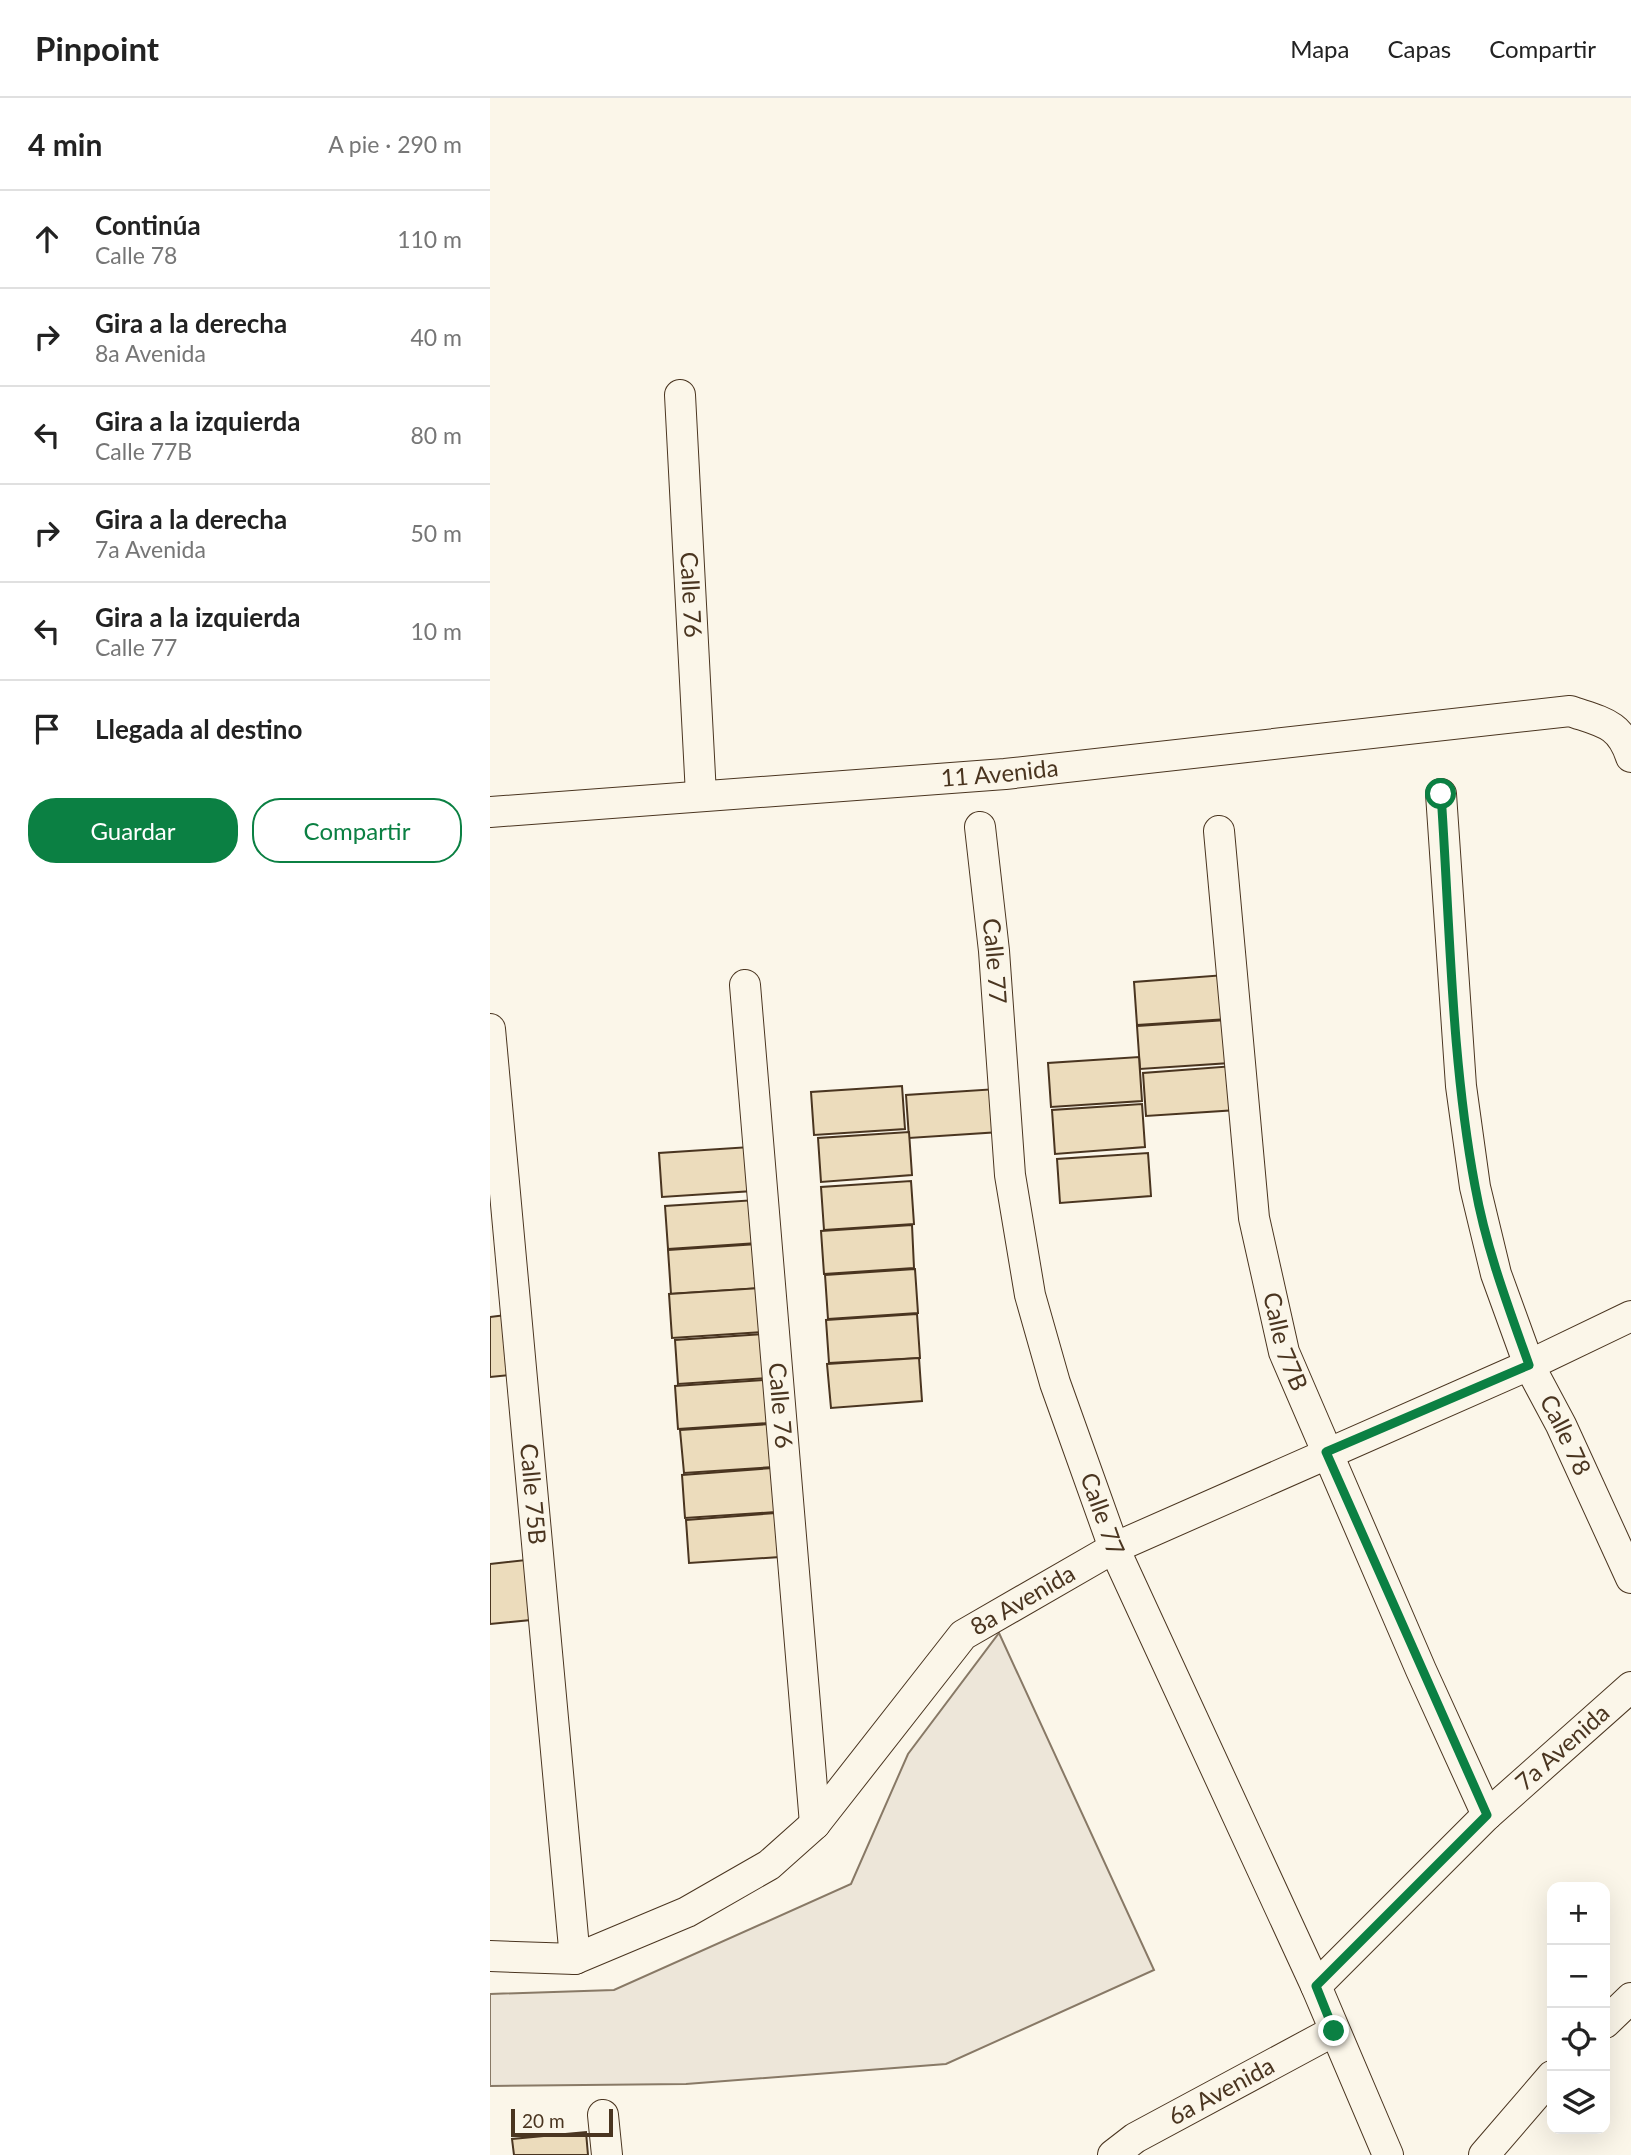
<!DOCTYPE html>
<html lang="es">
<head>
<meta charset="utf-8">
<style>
	:root { --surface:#fff; --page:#f2f2f2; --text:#222; --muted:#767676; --line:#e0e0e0; --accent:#0b8043 }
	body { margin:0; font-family:Lato,sans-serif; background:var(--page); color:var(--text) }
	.controls { position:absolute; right:21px; bottom:21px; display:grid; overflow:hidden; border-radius:14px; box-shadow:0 7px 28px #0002 }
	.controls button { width:63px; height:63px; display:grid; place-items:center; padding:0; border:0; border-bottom:2px solid var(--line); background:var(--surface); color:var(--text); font:35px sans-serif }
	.scale { position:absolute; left:21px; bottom:18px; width:102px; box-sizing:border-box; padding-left:7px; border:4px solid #4a3520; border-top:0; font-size:19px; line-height:24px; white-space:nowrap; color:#4a3520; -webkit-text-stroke:5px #fbf6e9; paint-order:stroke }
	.stop { position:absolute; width:21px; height:21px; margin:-16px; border:5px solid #0b8043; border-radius:50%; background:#fff }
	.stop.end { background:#0b8043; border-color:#fff; box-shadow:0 2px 7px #0008 }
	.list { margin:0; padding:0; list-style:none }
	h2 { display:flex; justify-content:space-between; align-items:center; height:91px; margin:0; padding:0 28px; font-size:30px }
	h2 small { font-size:23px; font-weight:400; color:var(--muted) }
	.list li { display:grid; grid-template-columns:46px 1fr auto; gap:21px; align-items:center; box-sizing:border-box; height:98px; padding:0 28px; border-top:2px solid var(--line) }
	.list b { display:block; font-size:26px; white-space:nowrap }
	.list p { margin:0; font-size:23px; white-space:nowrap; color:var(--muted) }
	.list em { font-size:23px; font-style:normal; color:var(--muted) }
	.actions { display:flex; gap:14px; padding:21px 28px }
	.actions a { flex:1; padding:16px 0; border:2px solid var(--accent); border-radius:28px; text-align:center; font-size:24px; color:var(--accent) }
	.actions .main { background:var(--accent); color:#fff }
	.icon { flex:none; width:38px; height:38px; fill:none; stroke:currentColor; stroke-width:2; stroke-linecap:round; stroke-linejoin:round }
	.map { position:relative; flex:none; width:1141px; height:2057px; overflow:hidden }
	header { display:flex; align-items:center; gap:42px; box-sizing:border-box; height:98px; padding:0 35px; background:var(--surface); border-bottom:2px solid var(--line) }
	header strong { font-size:33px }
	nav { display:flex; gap:38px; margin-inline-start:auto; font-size:24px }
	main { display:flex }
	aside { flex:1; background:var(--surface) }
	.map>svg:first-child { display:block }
	.green { fill:#ede6d9; stroke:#887966; stroke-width:2 }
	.building { fill:#ecdcbc; stroke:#4a3520; stroke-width:2 }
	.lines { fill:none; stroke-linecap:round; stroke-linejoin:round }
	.street-casing { stroke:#4a3520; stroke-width:32 }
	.street { stroke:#fbf6e9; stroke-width:30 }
	.route { stroke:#0b8043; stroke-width:9 }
	.labels { text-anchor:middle; stroke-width:5; stroke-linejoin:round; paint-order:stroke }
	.street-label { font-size:24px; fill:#4a3520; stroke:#fbf6e9 }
</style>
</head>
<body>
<header>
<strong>Pinpoint</strong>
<nav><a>Mapa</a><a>Capas</a><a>Compartir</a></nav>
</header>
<main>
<aside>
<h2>4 min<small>A pie · 290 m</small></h2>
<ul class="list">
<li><svg class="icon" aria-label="ahead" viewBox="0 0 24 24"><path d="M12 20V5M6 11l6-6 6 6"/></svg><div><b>Continúa</b><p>Calle 78</p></div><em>110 m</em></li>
<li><svg class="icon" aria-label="right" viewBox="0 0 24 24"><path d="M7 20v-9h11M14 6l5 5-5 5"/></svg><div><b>Gira a la derecha</b><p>8a Avenida</p></div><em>40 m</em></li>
<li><svg class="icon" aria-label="left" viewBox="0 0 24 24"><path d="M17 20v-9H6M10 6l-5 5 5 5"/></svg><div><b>Gira a la izquierda</b><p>Calle 77B</p></div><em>80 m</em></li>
<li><svg class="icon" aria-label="right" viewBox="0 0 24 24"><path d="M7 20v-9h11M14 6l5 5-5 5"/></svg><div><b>Gira a la derecha</b><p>7a Avenida</p></div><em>50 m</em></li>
<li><svg class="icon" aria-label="left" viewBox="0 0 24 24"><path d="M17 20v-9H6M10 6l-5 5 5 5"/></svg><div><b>Gira a la izquierda</b><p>Calle 77</p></div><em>10 m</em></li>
<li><svg class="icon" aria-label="arrive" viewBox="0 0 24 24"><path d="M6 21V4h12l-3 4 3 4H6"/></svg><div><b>Llegada al destino</b></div></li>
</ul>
<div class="actions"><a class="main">Guardar</a><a>Compartir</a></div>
</aside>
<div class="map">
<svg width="1141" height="2057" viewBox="0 0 1141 2057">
	<rect width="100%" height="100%" fill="#fbf6e9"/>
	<polygon class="green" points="509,1535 664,1872 456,1966 196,1986 0,1988 0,1896 124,1892 361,1786 418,1656"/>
	<g class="building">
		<polygon points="735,877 738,921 647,927 644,884"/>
		<polygon points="737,922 740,965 650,971 647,928"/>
		<polygon points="649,959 652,1003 561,1009 558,965"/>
		<polygon points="744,968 747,1012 656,1018 653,975"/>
		<polygon points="412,988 415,1031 324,1037 321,994"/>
		<polygon points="507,991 510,1034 419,1040 416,997"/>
		<polygon points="652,1006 655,1049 565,1056 562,1012"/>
		<polygon points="419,1034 422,1077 331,1084 328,1040"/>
		<polygon points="260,1049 263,1093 172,1099 169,1055"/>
		<polygon points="658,1055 661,1098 570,1105 567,1061"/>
		<polygon points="421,1083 424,1126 334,1132 331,1089"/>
		<polygon points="266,1102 268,1145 178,1151 175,1108"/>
		<polygon points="422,1127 424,1170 334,1176 331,1133"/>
		<polygon points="268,1146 272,1190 181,1196 178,1152"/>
		<polygon points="425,1171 428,1215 338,1221 335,1177"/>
		<polygon points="270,1190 273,1234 182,1240 179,1196"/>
		<polygon points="25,1216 31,1276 0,1279 0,1219"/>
		<polygon points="427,1216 430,1260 339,1265 336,1222"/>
		<polygon points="275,1236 279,1280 188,1286 185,1242"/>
		<polygon points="429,1260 432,1303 341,1310 337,1266"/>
		<polygon points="275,1282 279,1325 188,1331 185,1288"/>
		<polygon points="281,1326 284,1369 194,1375 190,1332"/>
		<polygon points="283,1370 286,1414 195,1420 192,1377"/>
		<polygon points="286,1415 290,1459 199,1465 196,1422"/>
		<polygon points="45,1461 51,1521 0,1526 0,1466"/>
		<polygon points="96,2034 98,2057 24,2057 22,2041"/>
	</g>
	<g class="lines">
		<g class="street-casing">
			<g id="street">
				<path id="s1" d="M190 297 211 697"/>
				<path id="s2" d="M951 696 971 988 985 1089 1006 1176 1039 1267 1071 1327 1141 1480"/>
				<path id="s3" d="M0 714 515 676 1080 613C1112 624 1130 625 1141 659"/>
				<path id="s4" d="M490 729 504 853 520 1077 540 1197 565 1285 624 1450 826 1888 898 2057"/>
				<path id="s5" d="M729 733 764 1120 794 1254 931 1572 997 1717"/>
				<path id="s6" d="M255 887 325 1726"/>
				<path id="s7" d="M0 931 85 1861"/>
				<path id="s8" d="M0 1858 85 1861 197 1814 279 1767 325 1726 473 1537 624 1450 1039 1267 1141 1218"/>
				<path id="s9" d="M826 1888 997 1717 1141 1589"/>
				<polyline points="1115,1925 1141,1900"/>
				<polyline points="113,2017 117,2057"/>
				<path id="s10" d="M623 2057 645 2040 844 1933"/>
				<polyline points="994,2057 1062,1978"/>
			</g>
		</g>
		<use href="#street" class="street"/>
	</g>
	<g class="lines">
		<path class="route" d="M844 1933 826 1888 997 1717 836 1354 1039 1267C1018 1208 996 1150 985 1088 961 960 960 826 951 696"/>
	</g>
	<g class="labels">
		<g class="street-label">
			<text dy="8" stroke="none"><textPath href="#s1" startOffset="200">Calle 76</textPath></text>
			<text dy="8" stroke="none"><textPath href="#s3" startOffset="511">11 Avenida</textPath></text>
			<text dy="8" stroke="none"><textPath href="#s4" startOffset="135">Calle 77</textPath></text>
			<text dy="8" stroke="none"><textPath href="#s5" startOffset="516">Calle 77B</textPath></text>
			<text dy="8" stroke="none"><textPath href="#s6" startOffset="422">Calle 76</textPath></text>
			<text dy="8" stroke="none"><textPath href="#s2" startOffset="660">Calle 78</textPath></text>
			<text dy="8" stroke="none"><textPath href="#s7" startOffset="467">Calle 75B</textPath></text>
			<text dy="8" stroke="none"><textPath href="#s4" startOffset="702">Calle 77</textPath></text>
			<text dy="8" stroke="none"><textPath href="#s8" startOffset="672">8a Avenida</textPath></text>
			<text dy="8" stroke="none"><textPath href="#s9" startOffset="343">7a Avenida</textPath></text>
			<text dy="8" stroke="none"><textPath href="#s10" startOffset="126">6a Avenida</textPath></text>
		</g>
	</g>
</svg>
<div class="controls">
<button>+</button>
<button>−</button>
<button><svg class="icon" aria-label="locate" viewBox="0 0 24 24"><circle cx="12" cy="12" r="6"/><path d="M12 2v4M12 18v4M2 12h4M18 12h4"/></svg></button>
<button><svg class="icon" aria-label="layers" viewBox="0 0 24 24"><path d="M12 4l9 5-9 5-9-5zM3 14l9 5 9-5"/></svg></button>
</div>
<div class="scale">20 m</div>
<div class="stop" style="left:951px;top:696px"></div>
<div class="stop end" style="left:844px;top:1933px"></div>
</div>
</main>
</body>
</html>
